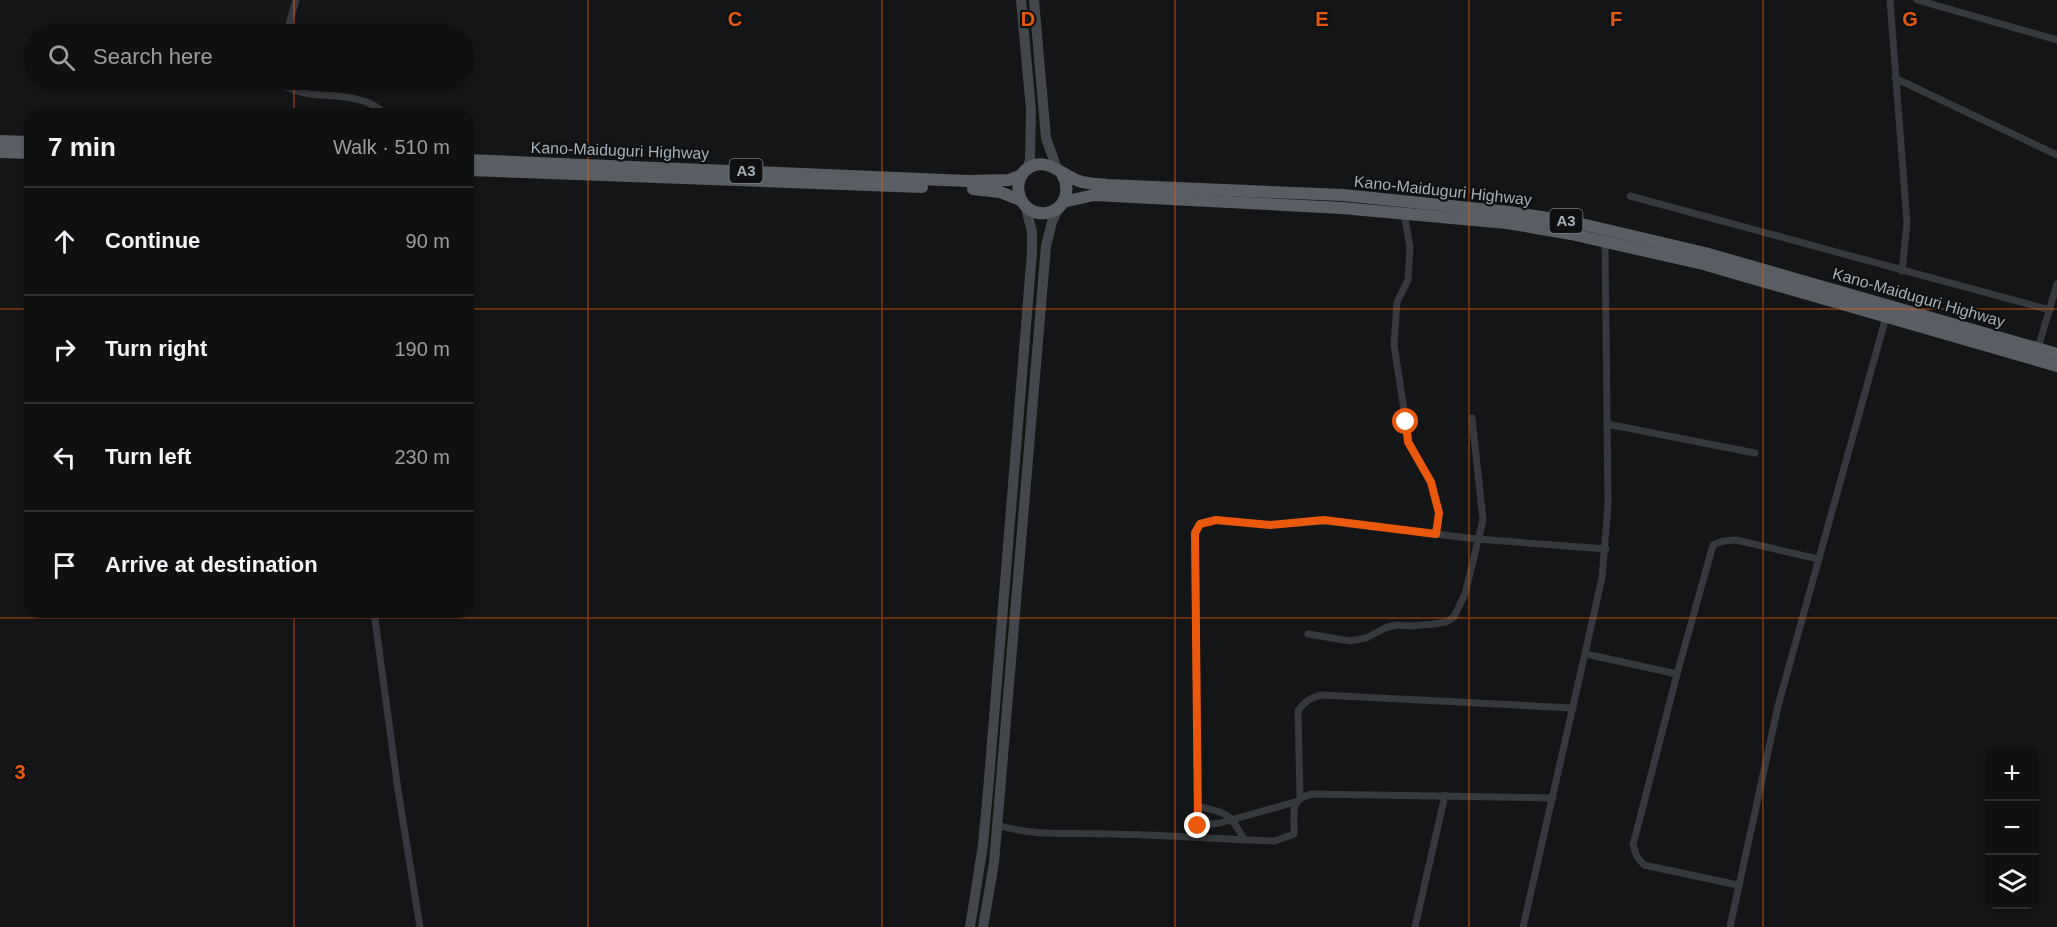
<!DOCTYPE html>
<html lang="en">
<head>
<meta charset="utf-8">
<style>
	:root { --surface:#0f1010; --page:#181919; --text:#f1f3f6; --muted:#9b9d9f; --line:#2f3030 }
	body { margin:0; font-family:Arial,sans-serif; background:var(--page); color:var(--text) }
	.controls { position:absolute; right:18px; bottom:18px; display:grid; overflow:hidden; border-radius:12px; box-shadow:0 2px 4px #0004 }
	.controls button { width:54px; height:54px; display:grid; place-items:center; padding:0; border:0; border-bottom:2px solid var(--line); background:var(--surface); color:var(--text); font:30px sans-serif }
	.stop { position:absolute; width:18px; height:18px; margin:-14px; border:4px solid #ea580c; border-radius:50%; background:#fff }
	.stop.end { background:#ea580c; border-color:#fff; box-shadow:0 2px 6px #0008 }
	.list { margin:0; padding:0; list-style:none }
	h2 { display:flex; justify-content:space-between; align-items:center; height:78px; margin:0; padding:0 24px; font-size:26px }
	h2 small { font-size:20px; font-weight:400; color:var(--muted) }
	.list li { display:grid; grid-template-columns:39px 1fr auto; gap:18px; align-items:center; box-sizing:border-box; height:108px; padding:0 24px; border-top:2px solid var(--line) }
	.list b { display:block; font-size:22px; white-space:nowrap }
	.list em { font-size:20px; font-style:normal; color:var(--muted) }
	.icon { flex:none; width:33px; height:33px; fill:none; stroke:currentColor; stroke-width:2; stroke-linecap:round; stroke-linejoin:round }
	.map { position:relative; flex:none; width:2057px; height:927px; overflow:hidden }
	.search { position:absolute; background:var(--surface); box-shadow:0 2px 4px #0004; left:24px; top:24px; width:450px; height:66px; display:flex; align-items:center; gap:15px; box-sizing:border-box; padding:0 21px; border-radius:33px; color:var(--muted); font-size:22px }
	.panel { position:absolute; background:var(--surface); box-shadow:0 2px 4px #0004; left:24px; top:108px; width:450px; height:510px; border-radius:18px }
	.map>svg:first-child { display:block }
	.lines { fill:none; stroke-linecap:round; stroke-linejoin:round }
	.minor { stroke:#35383c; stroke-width:7 }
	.secondary { stroke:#43474c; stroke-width:10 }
	.trunk { stroke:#595e64; stroke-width:12 }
	.route { stroke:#ea580c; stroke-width:8 }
	.grid { fill:none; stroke:#e8590c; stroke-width:1.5; stroke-opacity:0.55 }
	.labels { text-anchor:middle; stroke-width:4.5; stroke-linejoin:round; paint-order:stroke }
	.shield { fill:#0f1011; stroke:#787f86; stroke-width:1.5 }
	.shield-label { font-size:15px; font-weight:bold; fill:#a5afb8 }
	.street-label { font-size:16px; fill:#a5afb8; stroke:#0f1011 }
	.grid-label { font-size:20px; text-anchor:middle; font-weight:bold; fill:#e8590c; stroke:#0f1011; stroke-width:4.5; stroke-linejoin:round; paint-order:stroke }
</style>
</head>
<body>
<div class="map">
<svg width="2057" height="927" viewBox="0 0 2057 927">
	<rect width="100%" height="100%" fill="#141516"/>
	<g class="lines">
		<g class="minor">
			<polyline points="1890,0 1907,223 1902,271"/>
			<polyline points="1917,0 2057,40"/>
			<polyline points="286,34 296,0"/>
			<polyline points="1895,78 2057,155"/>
			<path d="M284 80 286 87C294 90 302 93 309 94 335 97 365 94 386 114"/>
			<polyline points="1630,196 2050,310"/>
			<polyline points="1404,213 1410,247 1408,280 1397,302 1394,345 1409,442 1431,482 1439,513 1436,534"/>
			<polyline points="2038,348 2057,284"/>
			<polyline points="1607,424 1755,453"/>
			<polyline points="374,612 398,790 420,927"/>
			<polyline points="1308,634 1350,641 1366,638 1385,628 1396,625 1410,626 1434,624 1446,622 1454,617 1465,594 1483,520 1472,418"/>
			<polyline points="1586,654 1677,674"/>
			<path d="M1300 797 1298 711C1305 701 1310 698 1322 695L1573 708"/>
			<path d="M1198 806C1227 814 1230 812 1244 840"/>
			<path d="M997 825C1036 837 1070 832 1110 834 1165 835 1220 839 1275 841L1294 834C1295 812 1288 800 1312 794L1553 798"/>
			<polyline points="1198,826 1220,823 1295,802"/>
			<polyline points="1198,836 1195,533 1200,524 1216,520 1270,525 1325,521 1477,539 1606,549"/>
			<polyline points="1738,885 1644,865 1637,857 1633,845 1677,674 1713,545 1723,541 1736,540 1818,559"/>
			<polyline points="1415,927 1445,795"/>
			<polyline points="1523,927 1602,578 1608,504 1605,242"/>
			<polyline points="1730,927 1778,706 1886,317"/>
		</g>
		<g class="secondary">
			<polyline points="1021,0 1031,110 1030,160 1027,169"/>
			<polyline points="1034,0 1046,138 1057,169"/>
			<polyline points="970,927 983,845 988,791 1032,252 1032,232 1026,208"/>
			<polyline points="983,927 994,863 1046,246 1052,222 1059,207"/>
		</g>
		<g class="trunk">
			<polyline points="0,141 30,142"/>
			<polyline points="0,152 30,153"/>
			<polyline points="468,160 967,181 1009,180 1022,175"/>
			<polyline points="468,170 922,187"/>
			<path d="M1062 174C1071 189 1066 210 1046 213 1019 217 1007 177 1032 166 1050 159 1063 176 1079 181 1088 184 1098 184 1107 185L1343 195 1509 212 1573 222 1705 253 2057 354"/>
			<polyline points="973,189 1000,192 1020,200"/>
			<polyline points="1063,202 1094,195 1342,208 1507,223 1571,234 1703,264 2057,366"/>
		</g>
	</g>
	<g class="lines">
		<polyline class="route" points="1198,826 1195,533 1200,524 1216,520 1270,525 1324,520 1436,534 1439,513 1431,482 1408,442 1406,422"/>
	</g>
	<path class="grid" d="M294 0V34M588 0V927M882 0V927M1175 0V927M1469 0V927M1763 0V927M294 80V114M0 309H30M468 309H2057M294 612V927M0 618H2057"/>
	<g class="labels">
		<g class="shield">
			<rect x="729.5" y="159" width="33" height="24" rx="4.5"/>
			<rect x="1549.5" y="209" width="33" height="24" rx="4.5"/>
		</g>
		<g class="shield-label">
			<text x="746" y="176">A3</text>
			<text x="1566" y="226">A3</text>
		</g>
		<g class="street-label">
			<text transform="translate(620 150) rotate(2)" y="6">Kano-Maiduguri Highway</text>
			<text transform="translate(1443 190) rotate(6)" y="6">Kano-Maiduguri Highway</text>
			<text transform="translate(1919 297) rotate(16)" y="6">Kano-Maiduguri Highway</text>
		</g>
	</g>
	<g class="grid-label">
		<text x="735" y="26">C</text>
		<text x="1028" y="26">D</text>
		<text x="1322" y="26">E</text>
		<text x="1616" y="26">F</text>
		<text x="1910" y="26">G</text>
		<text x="20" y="779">3</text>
	</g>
</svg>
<div class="controls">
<button>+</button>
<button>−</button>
<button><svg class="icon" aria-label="layers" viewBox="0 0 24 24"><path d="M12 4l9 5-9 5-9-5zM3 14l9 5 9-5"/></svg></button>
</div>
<div class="stop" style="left:1406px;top:422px"></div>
<div class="stop end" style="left:1198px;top:826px"></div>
<div class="search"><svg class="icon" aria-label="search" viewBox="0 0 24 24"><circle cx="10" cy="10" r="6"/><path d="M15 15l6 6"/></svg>Search here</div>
<section class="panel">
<h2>7 min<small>Walk · 510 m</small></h2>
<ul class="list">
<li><svg class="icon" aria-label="ahead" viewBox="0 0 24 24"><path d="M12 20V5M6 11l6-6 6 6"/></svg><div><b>Continue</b></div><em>90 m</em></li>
<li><svg class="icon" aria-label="right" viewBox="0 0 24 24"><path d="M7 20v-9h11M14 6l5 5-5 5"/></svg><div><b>Turn right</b></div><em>190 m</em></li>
<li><svg class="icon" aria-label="left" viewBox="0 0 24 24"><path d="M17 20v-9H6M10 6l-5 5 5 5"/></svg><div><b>Turn left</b></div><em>230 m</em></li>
<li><svg class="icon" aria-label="arrive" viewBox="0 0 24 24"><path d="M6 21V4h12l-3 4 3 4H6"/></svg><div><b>Arrive at destination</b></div></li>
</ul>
</section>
</div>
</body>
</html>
